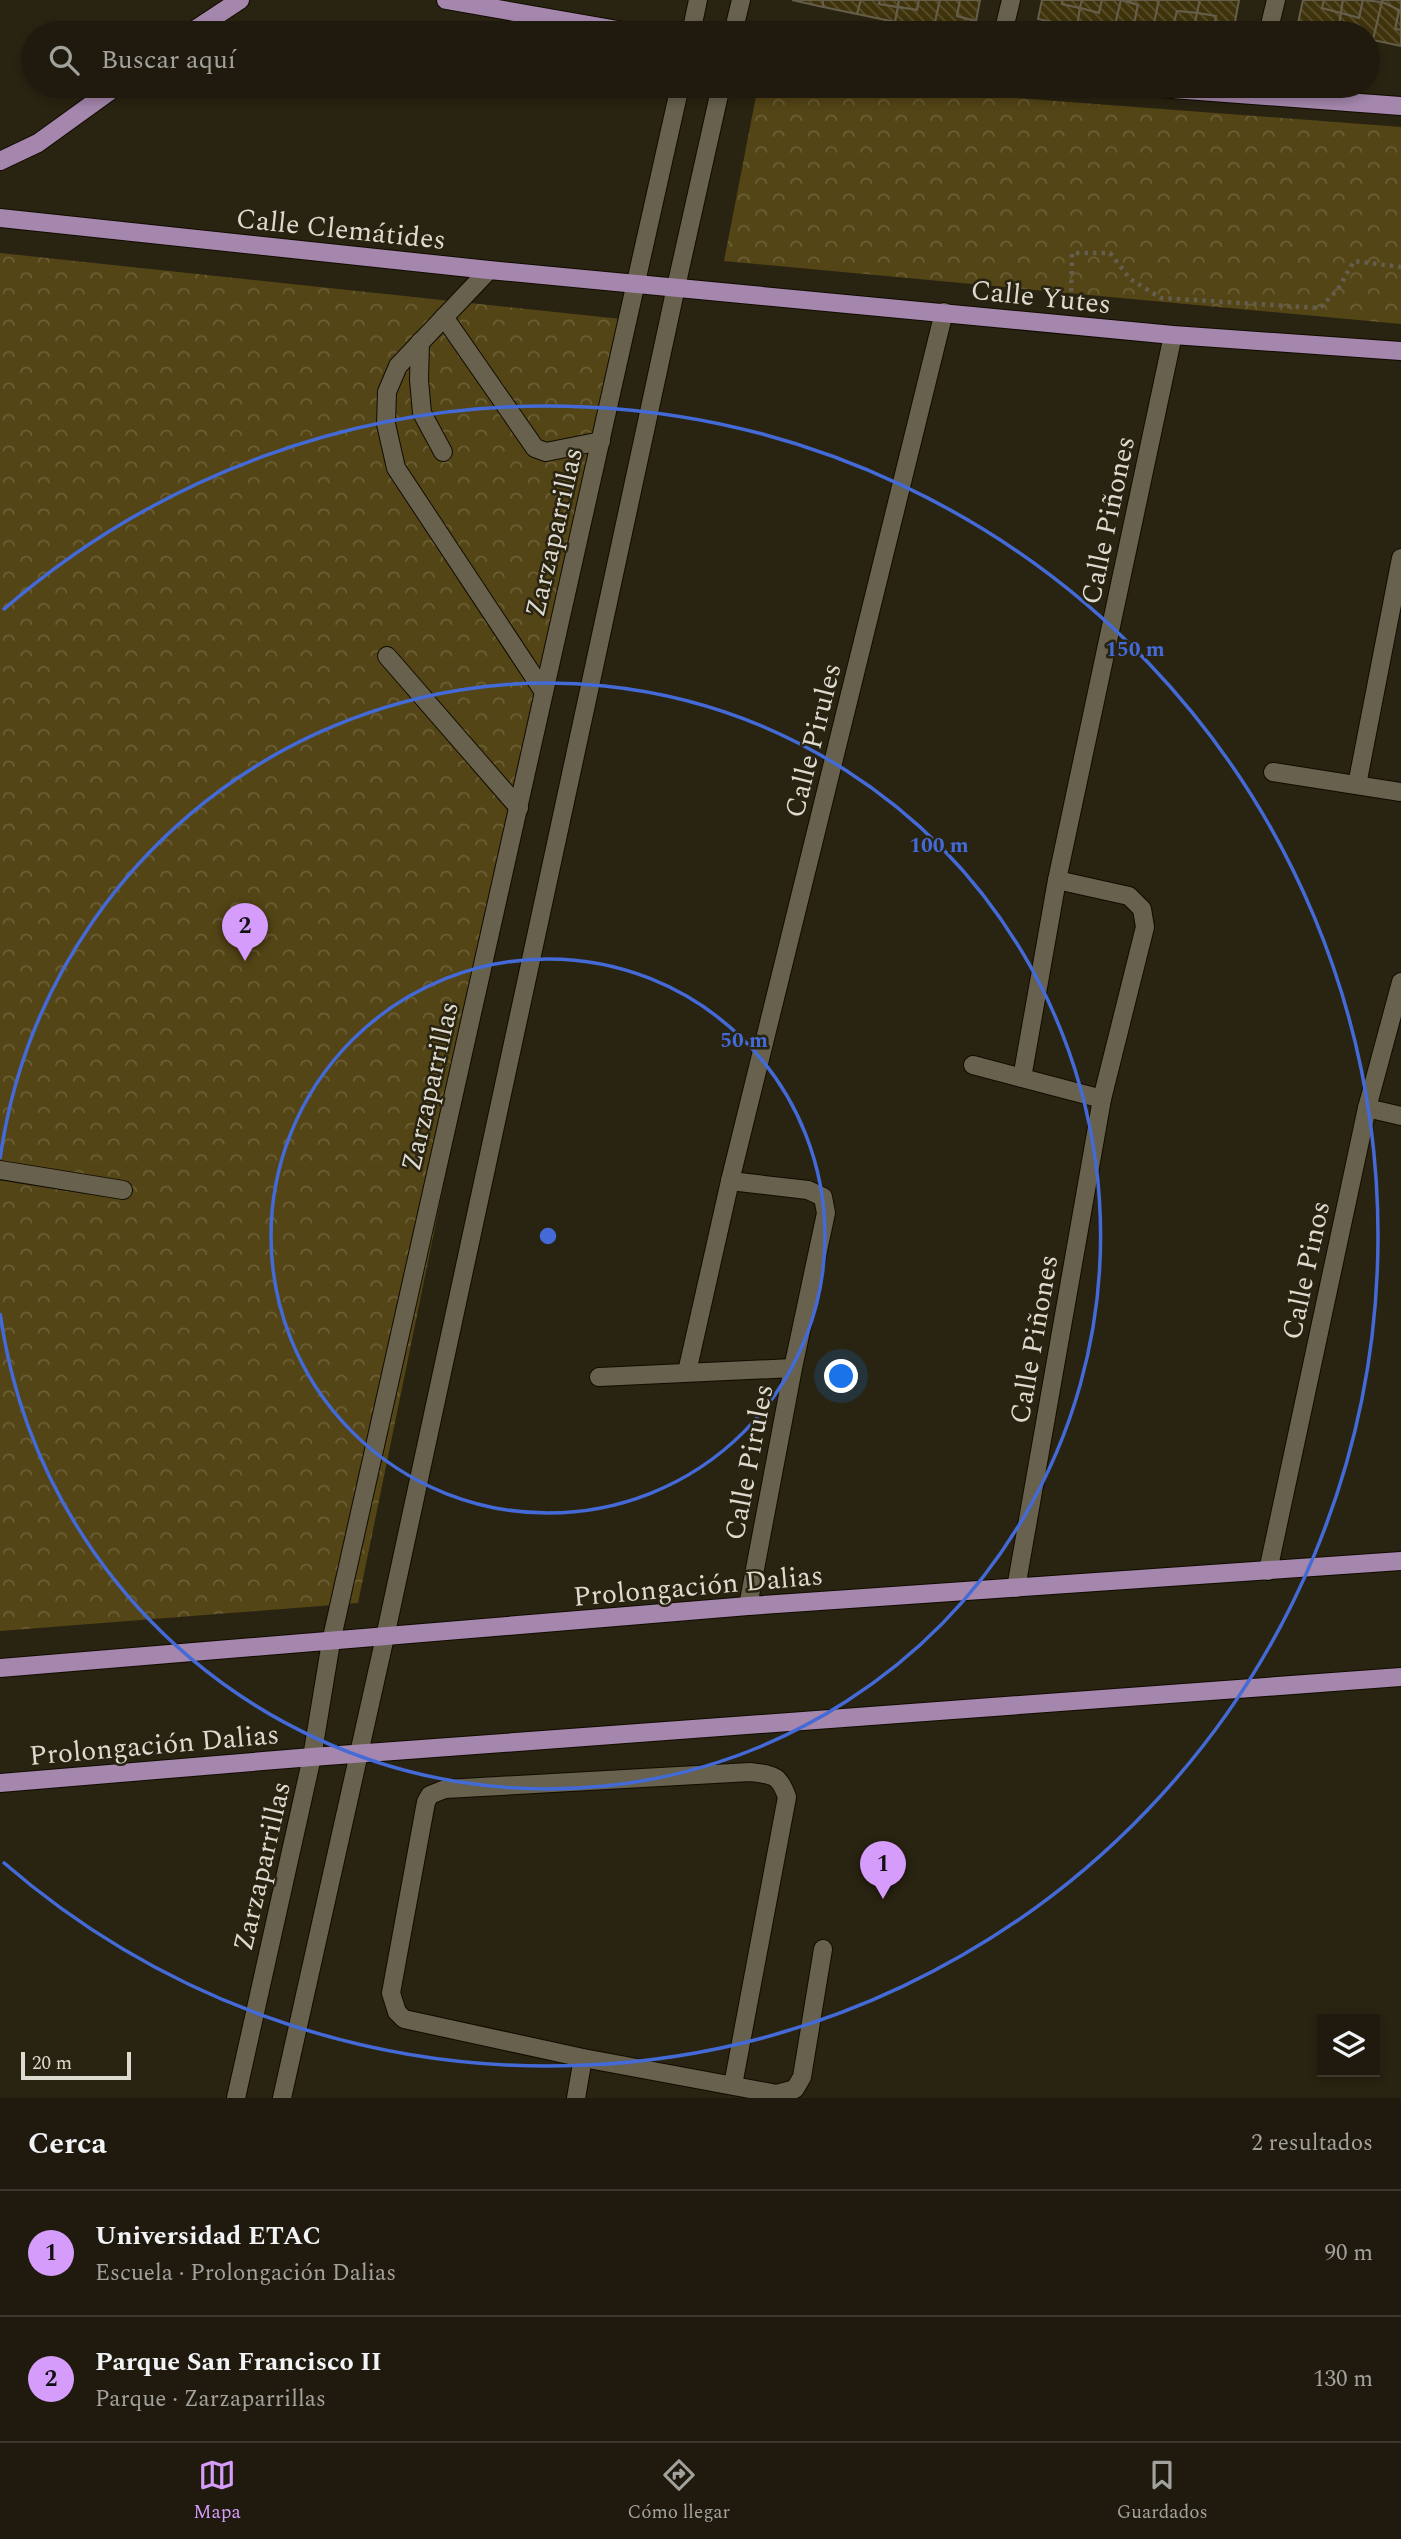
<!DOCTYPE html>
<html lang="es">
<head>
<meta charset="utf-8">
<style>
	:root { --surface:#1f1a0d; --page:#272316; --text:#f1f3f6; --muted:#a1a19d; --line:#3c382e; --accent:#d59cfb }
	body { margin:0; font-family:Spectral,serif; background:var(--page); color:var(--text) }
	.controls { position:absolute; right:21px; bottom:21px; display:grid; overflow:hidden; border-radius:0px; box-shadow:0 4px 10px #0003 }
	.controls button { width:63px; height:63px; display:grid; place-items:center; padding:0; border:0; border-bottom:2px solid var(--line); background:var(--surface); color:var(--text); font:35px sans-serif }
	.scale { position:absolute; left:21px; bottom:18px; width:110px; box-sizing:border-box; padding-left:7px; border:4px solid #dddacf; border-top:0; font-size:19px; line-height:24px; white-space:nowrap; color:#dddacf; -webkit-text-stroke:5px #292311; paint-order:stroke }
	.you { position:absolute; left:842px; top:1377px; width:24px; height:24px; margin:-18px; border:5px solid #fff; border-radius:50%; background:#1a73e8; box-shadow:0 0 0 10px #1a73e833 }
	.badge { display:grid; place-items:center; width:46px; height:46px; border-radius:50%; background:var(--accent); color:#111; font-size:23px; font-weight:700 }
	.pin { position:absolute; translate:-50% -58px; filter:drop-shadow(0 2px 4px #0008) }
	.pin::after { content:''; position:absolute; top:37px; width:24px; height:21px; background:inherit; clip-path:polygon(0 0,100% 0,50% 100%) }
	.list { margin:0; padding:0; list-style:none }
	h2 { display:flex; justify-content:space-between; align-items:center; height:91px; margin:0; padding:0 28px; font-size:30px }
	h2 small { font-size:23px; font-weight:400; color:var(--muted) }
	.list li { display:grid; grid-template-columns:46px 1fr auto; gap:21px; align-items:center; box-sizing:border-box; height:126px; padding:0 28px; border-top:2px solid var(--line) }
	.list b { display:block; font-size:26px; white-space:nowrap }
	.list p { margin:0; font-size:23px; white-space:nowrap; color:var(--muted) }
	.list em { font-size:23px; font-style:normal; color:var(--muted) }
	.icon { flex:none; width:38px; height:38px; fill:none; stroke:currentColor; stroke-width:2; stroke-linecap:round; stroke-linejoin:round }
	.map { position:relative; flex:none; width:1401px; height:2098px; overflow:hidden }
	.search { position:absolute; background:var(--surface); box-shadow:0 4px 10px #0003; left:21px; right:21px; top:21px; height:77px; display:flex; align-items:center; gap:18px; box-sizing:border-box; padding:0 24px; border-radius:38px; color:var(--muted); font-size:26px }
	.sheet { height:343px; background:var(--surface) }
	nav { display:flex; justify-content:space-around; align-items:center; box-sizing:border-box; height:98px; border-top:2px solid var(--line); background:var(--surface); font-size:19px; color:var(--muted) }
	nav a { display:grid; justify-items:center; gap:4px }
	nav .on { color:var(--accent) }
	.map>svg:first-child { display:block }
	.park { fill:url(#park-crowns) }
	.building { fill:url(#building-back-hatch); stroke:#655e4b; stroke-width:2 }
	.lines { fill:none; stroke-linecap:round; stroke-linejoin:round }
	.minor-casing { stroke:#110c00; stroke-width:20 }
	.major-casing { stroke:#110c00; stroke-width:20 }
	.path { stroke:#635e4e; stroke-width:4.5; stroke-dasharray:3.5 5; stroke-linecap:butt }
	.minor { stroke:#67614d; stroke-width:18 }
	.major { stroke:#a587ad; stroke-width:18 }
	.ring { fill:none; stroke:#436ad6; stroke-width:3.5 }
	.labels { text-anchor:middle; stroke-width:5; stroke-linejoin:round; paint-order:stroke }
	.street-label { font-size:28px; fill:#dddacf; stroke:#292311 }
	.centre { fill:#436ad6; stroke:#292311; stroke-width:3.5 }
	.ring-label { font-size:21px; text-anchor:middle; font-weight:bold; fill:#436ad6; stroke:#292311; stroke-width:5; stroke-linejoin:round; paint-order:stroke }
</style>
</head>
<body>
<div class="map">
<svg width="1401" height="2098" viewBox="0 0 1401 2098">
	<defs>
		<pattern id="park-crowns" width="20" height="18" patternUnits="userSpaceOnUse" patternTransform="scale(1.75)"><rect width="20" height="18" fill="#544516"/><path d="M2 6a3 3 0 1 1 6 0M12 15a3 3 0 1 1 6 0" fill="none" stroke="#6c5f37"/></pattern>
		<pattern id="building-back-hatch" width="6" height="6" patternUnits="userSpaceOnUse" patternTransform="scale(1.75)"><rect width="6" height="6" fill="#3f330c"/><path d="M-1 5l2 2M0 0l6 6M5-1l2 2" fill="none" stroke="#5a502e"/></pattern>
	</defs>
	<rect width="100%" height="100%" fill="#292311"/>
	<g class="park">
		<polygon points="758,86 858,86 1401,127 1401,324 724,261"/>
		<polygon points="0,253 621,319 358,1603 0,1631"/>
	</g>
	<g class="building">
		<polygon points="792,0 823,0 823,7"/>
		<polygon points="823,0 861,0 857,14 823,7"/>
		<polygon points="861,0 880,0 879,4 898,7 895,22 857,14"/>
		<polygon points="880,0 899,0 898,7 879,4"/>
		<polygon points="899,0 919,0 917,10 898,7"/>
		<polygon points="919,0 940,0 933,31 895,22 898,7 917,10"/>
		<polygon points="940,0 960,0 957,16 976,21 974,33 933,31"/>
		<polygon points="960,0 980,0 976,21 957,16"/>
		<polygon points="1042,0 1062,0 1062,4 1080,8 1077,27 1038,19"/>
		<polygon points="1062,0 1082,0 1080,8 1062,4"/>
		<polygon points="1082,0 1102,0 1099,13 1080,8"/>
		<polygon points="1102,0 1121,0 1113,33 1077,27 1080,8 1099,13"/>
		<polygon points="1121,0 1138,5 1134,24 1153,28 1152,33 1113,33"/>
		<polygon points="1126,0 1159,0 1153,28 1134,24 1138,5"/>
		<polygon points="1159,0 1200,0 1197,13 1177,11 1172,31 1153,28"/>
		<polygon points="1200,0 1239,0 1233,33 1213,33 1216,16 1197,13"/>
		<polygon points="1303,0 1324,0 1322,8 1341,13 1338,32 1298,23"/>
		<polygon points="1324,0 1343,0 1341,13 1322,8"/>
		<polygon points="1343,0 1363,0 1359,18 1341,13"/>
		<polygon points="1363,0 1382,2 1373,40 1368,38 1368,33 1338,32 1341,13 1359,18"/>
		<polygon points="1382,0 1401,0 1401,30 1395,29 1399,10 1382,2"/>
		<polygon points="1382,2 1399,10 1395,29 1401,30 1401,46 1373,40"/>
		<polygon points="1177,11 1197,13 1193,33 1152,33 1153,28 1172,31"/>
		<polygon points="1197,13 1216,16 1213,33 1193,33"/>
	</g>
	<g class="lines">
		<g class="minor-casing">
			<g id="minor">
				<polyline points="691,33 698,0"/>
				<polyline points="733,33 741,0"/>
				<polyline points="1003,33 1011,0"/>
				<polyline points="1268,33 1276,0"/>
				<polyline points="489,270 398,366 387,392 386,424 396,468 544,692"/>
				<polyline points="444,317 535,448 546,452 601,441"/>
				<polyline points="420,342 419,380 422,413 443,452"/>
				<polyline points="387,656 519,808"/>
				<polyline points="1273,772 1401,792"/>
				<polyline points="1357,785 1401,558"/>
				<polyline points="973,1065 1102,1099"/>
				<polyline points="1022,1078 1057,880 1173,335"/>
				<polyline points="1367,1108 1401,1116"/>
				<polyline points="0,1170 123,1190"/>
				<polyline points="730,1181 808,1190 823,1197 826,1213 793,1368 748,1606"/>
				<polyline points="687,1372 730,1181 944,312"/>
				<polyline points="599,1377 793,1368"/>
				<polyline points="1268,1571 1367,1108 1401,982"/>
				<polyline points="1016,1588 1102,1099 1145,927 1142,909 1129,896 1057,880"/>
				<path d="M733 2085 787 1797C779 1774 773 1775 750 1772L445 1789 430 1795 426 1802 391 1993 397 2012 404 2019 583 2058 777 2094 795 2089 802 2077 823 1949"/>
				<polyline points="236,2098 312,1757 331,1642 680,86"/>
				<polyline points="282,2098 385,1637 676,287 721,86"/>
				<polyline points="576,2098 583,2058"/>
			</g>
		</g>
		<g class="major-casing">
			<g id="major">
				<polyline points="446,0 635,33"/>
				<polyline points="190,33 240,0"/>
				<polyline points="1133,86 1401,106"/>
				<polyline points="0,161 38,143 117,86"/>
				<polyline points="0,218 489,270 1173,335 1401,351"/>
				<polyline points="0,1668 748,1606 1401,1561"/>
				<polyline points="0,1783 312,1757 1401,1677"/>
			</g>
		</g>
		<polyline class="path" points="1071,300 1072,253 1110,253 1130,279 1161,298 1320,308 1338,289 1354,261 1401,267"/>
		<use href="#minor" class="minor"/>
		<use href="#major" class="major"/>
	</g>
	<g class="ring">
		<circle cx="548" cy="1236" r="277"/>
		<path d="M0 1159A553 553 0 1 1 0 1313"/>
		<path d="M3 610A830 830 0 1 1 3 1862"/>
	</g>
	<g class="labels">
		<g class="street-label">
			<text transform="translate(341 228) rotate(6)" y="10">Calle Clemátides</text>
			<text transform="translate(1041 296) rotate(6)" y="10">Calle Yutes</text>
			<text transform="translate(1107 520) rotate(-78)" y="10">Calle Piñones</text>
			<text transform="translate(553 532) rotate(-77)" y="10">Zarzaparrillas</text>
			<text transform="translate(812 740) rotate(-76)" y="10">Calle Pirules</text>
			<text transform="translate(429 1086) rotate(-77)" y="10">Zarzaparrillas</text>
			<text transform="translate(1305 1270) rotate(-78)" y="10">Calle Pinos</text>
			<text transform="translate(1033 1339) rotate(-80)" y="10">Calle Piñones</text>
			<text transform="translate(748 1462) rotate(-79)" y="10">Calle Pirules</text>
			<text transform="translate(698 1585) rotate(-5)" y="10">Prolongación Dalias</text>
			<text transform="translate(154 1744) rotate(-5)" y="10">Prolongación Dalias</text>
			<text transform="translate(261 1866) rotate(-77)" y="10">Zarzaparrillas</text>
		</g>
	</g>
	<circle cx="548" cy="1236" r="10" class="centre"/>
	<g class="ring-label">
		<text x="1135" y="656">150 m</text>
		<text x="939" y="852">100 m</text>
		<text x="744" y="1047">50 m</text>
	</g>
</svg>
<div class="controls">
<button><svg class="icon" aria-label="layers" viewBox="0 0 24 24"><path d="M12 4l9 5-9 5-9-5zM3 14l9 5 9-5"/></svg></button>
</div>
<div class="scale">20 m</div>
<div class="you"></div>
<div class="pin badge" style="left:883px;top:1899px">1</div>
<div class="pin badge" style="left:245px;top:961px">2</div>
<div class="search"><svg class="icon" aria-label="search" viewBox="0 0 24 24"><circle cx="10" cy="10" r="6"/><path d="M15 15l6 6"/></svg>Buscar aquí</div>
</div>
<section class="sheet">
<h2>Cerca<small>2 resultados</small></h2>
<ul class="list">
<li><span class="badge">1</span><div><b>Universidad ETAC</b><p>Escuela · Prolongación Dalias</p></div><em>90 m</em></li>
<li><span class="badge">2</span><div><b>Parque San Francisco II</b><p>Parque · Zarzaparrillas</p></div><em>130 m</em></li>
</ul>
</section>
<nav>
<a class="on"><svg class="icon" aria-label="map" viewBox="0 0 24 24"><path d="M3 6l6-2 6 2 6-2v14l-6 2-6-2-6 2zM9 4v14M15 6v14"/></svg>Mapa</a>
<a><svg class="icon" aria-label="directions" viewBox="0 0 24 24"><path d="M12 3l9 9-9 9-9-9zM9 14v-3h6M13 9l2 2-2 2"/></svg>Cómo llegar</a>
<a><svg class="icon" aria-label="saved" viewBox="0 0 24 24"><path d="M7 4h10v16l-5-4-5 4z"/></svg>Guardados</a>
</nav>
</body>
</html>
